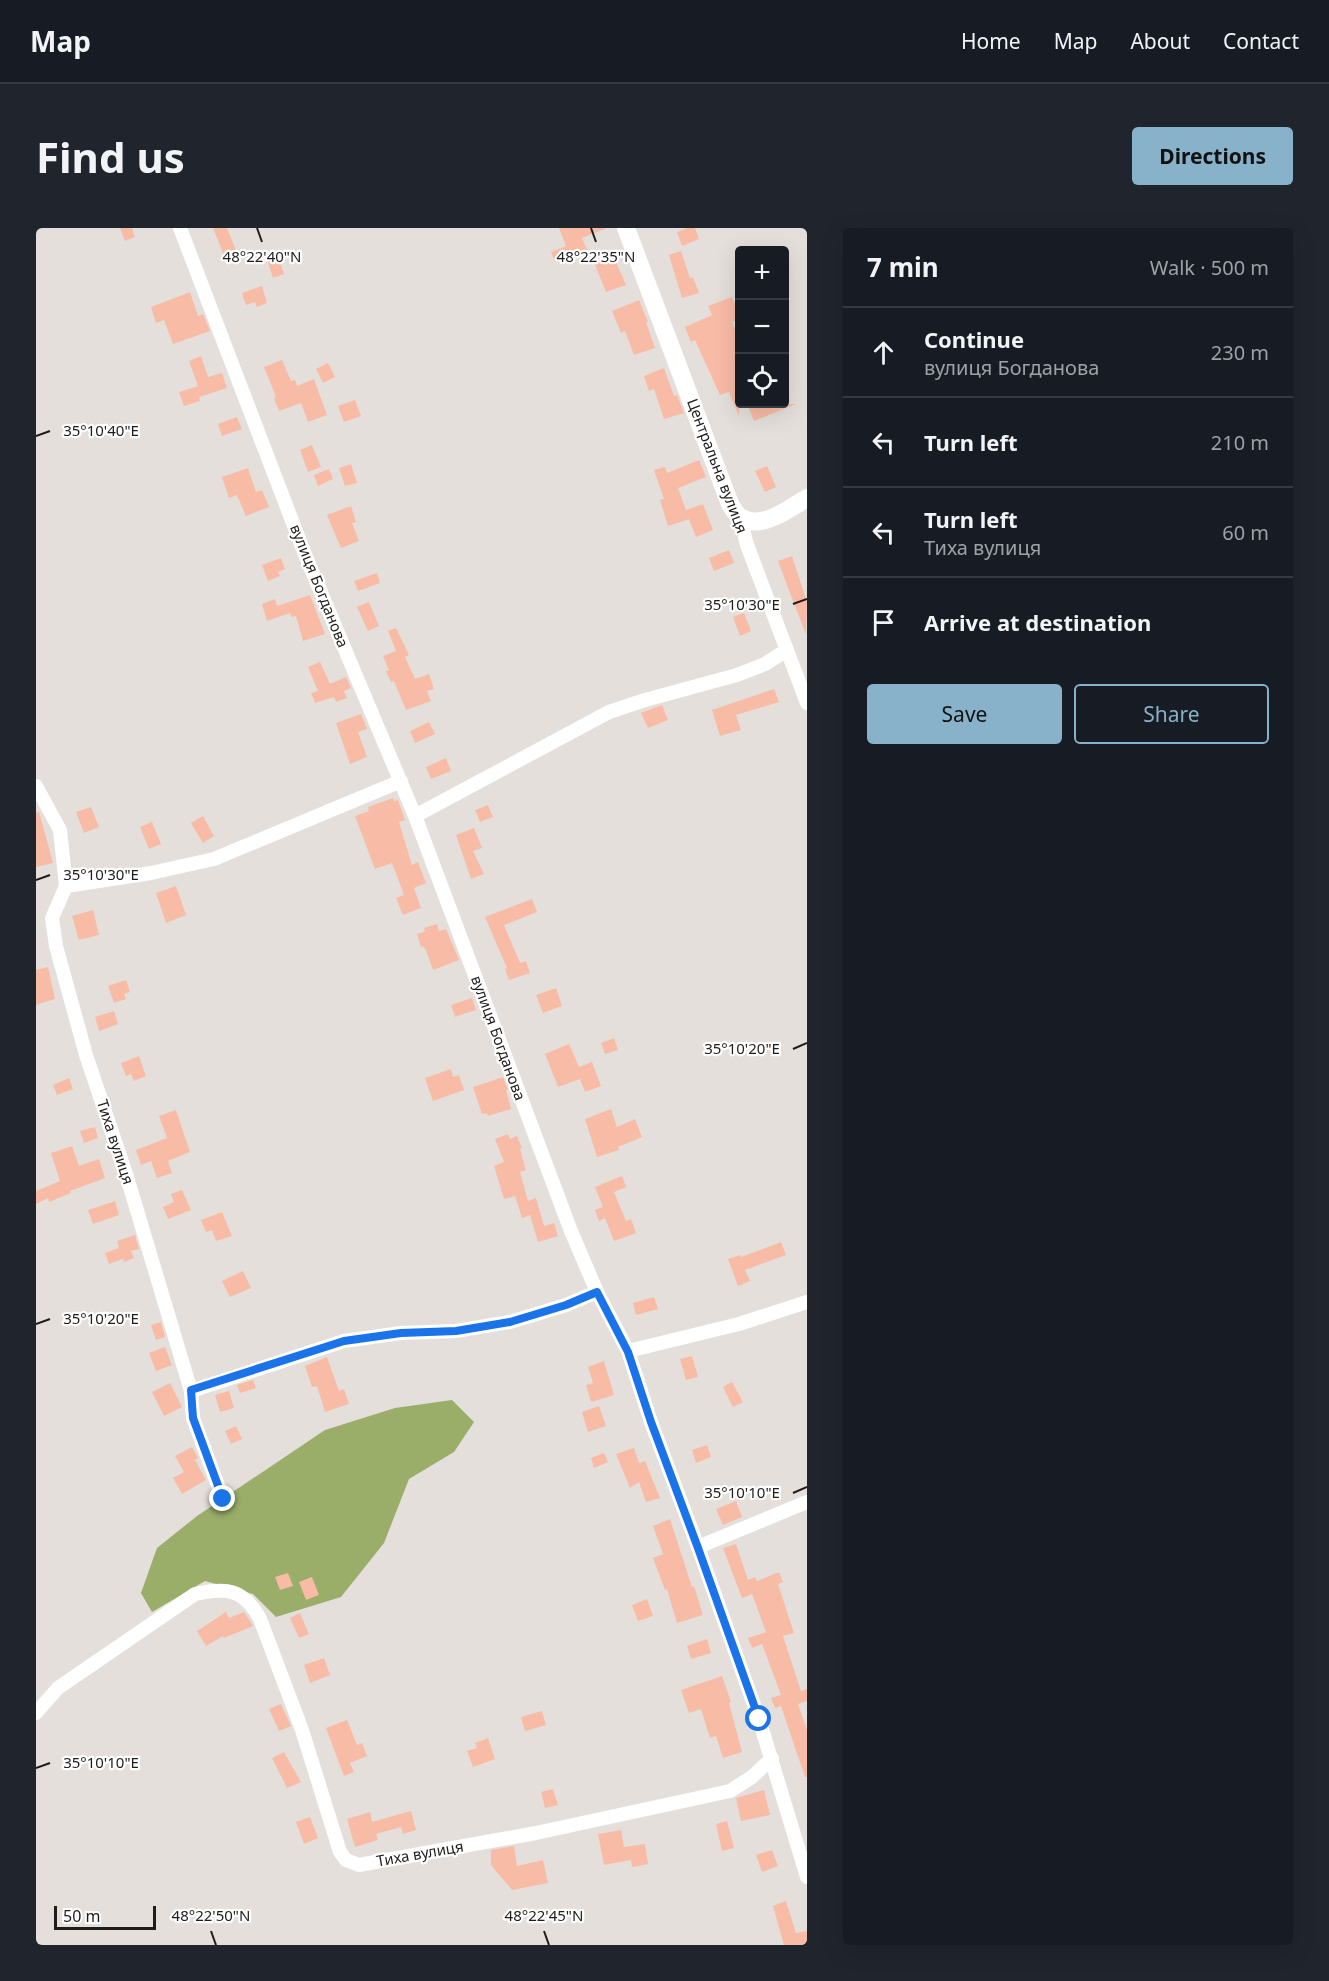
<!DOCTYPE html>
<html lang="en">
<head>
<meta charset="utf-8">
<style>
	:root { --surface:#171b24; --page:#20242c; --text:#f1f3f6; --muted:#9ea1a6; --line:#363941; --accent:#87b2c9 }
	body { margin:0; font-family:"Noto Sans",sans-serif; background:var(--page); color:var(--text) }
	.controls { position:absolute; right:18px; top:18px; display:grid; overflow:hidden; border-radius:6px; box-shadow:0 6px 24px #0002 }
	.controls button { width:54px; height:54px; display:grid; place-items:center; padding:0; border:0; border-bottom:2px solid var(--line); background:var(--surface); color:var(--text); font:30px sans-serif }
	.scale { position:absolute; left:18px; bottom:15px; width:102px; box-sizing:border-box; padding-left:6px; border:3px solid #1f1d1b; border-top:0; font-size:16px; line-height:21px; white-space:nowrap; color:#1f1d1b; -webkit-text-stroke:4px #fff; paint-order:stroke }
	.stop { position:absolute; width:18px; height:18px; margin:-14px; border:4px solid #1a73e8; border-radius:50%; background:#fff }
	.stop.end { background:#1a73e8; border-color:#fff; box-shadow:0 2px 6px #0008 }
	.list { margin:0; padding:0; list-style:none }
	h2 { display:flex; justify-content:space-between; align-items:center; height:78px; margin:0; padding:0 24px; font-size:26px }
	h2 small { font-size:20px; font-weight:400; color:var(--muted) }
	.list li { display:grid; grid-template-columns:39px 1fr auto; gap:18px; align-items:center; box-sizing:border-box; height:90px; padding:0 24px; border-top:2px solid var(--line) }
	.list b { display:block; font-size:22px; white-space:nowrap }
	.list p { margin:0; font-size:20px; white-space:nowrap; color:var(--muted) }
	.list em { font-size:20px; font-style:normal; color:var(--muted) }
	.actions { display:flex; gap:12px; padding:18px 24px }
	.actions a { flex:1; padding:14px 0; border:2px solid var(--accent); border-radius:6px; text-align:center; font-size:21px; color:var(--accent) }
	.actions .main { background:var(--accent); color:#111 }
	.icon { flex:none; width:33px; height:33px; fill:none; stroke:currentColor; stroke-width:2; stroke-linecap:round; stroke-linejoin:round }
	.map { position:relative; flex:none; width:771px; height:1717px; overflow:hidden; border-radius:6px }
	header { display:flex; align-items:center; gap:36px; box-sizing:border-box; height:84px; padding:0 30px; background:var(--surface); border-bottom:2px solid var(--line) }
	header strong { font-size:28px }
	nav { display:flex; gap:33px; margin-inline-start:auto; font-size:21px }
	.intro { display:flex; align-items:center; justify-content:space-between; box-sizing:border-box; height:144px; padding:0 36px }
	h1 { margin:0; font-size:42px }
	.button { padding:15px 27px; border-radius:6px; background:var(--accent); color:#111; font-size:21px; font-weight:700 }
	main { display:flex; gap:36px; padding:0 36px }
	aside { flex:1; background:var(--surface); border-radius:6px; box-shadow:0 6px 24px #0002 }
	.map>svg:first-child { display:block }
	.forest { fill:#9aae6a }
	.building { fill:#f8bca6 }
	.lines { fill:none; stroke-linecap:round; stroke-linejoin:round }
	.minor { stroke:#fff; stroke-width:14 }
	.tertiary { stroke:#fff; stroke-width:18 }
	.route { stroke:#1a73e8; stroke-width:8 }
	.ticks { fill:none; stroke:#1f1d1b; stroke-width:2 }
	.labels { text-anchor:middle; stroke-width:4.5; stroke-linejoin:round; paint-order:stroke }
	.street-label { font-size:15px; fill:#1f1d1b; stroke:#fff }
	.ticks-label { font-size:15px; text-anchor:middle; fill:#1f1d1b; stroke:#fff; stroke-width:4.5; stroke-linejoin:round; paint-order:stroke }
</style>
</head>
<body>
<header>
<strong>Map</strong>
<nav><a>Home</a><a>Map</a><a>About</a><a>Contact</a></nav>
</header>
<div class="intro"><h1>Find us</h1><a class="button">Directions</a></div>
<main>
<div class="map">
<svg width="771" height="1717" viewBox="0 0 771 1717">
	<rect width="100%" height="100%" fill="#e4dfda"/>
	<polygon class="forest" points="416,1172 438,1194 418,1224 373,1251 348,1315 305,1369 240,1389 217,1366 169,1353 116,1384 105,1365 121,1320 161,1288 289,1202 359,1180"/>
	<g class="building">
		<polygon points="84,0 96,0 99,9 89,13"/>
		<polygon points="177,0 191,0 201,25 189,30"/>
		<polygon points="523,0 569,0 569,1 546,10 551,22 519,34 515,24 530,18"/>
		<polygon points="651,0 659,0 663,11 646,18 641,4"/>
		<polygon points="645,23 654,50 657,49 663,65 646,70 633,27"/>
		<polygon points="242,27 248,46 237,50 231,31"/>
		<polygon points="577,27 590,57 570,64 558,34"/>
		<polygon points="226,58 231,75 221,79 219,74 210,77 206,65"/>
		<polygon points="154,64 162,88 167,86 174,103 137,116 128,92 120,95 115,79"/>
		<polygon points="696,69 704,88 704,91 696,94 704,113 703,188 693,164 684,167 659,112 655,114 649,99 676,87 672,78"/>
		<polygon points="603,72 612,94 610,94 619,120 598,127 589,103 585,105 576,83"/>
		<polygon points="165,128 172,149 186,145 191,160 163,169 164,173 148,178 143,164 162,158 153,133"/>
		<polygon points="246,132 255,153 259,152 261,158 278,151 291,187 272,194 265,175 243,183 238,170 240,169 228,139"/>
		<polygon points="292,135 299,149 287,155 280,141"/>
		<polygon points="628,140 638,168 641,167 648,185 628,191 618,161 613,163 608,148"/>
		<polygon points="319,172 325,188 308,194 302,178"/>
		<polygon points="711,176 760,176 718,193"/>
		<polygon points="201,189 206,201 186,208 182,196"/>
		<polygon points="276,217 285,239 272,244 264,222"/>
		<polygon points="663,232 670,249 642,260 650,282 667,276 677,302 660,309 652,289 653,291 632,298 624,272 628,271 618,242 629,239 631,245"/>
		<polygon points="315,236 321,255 309,258 303,240"/>
		<polygon points="731,238 740,259 729,264 719,243"/>
		<polygon points="212,240 220,264 226,262 233,279 210,288 201,267 193,270 186,249"/>
		<polygon points="293,241 297,251 282,258 278,247"/>
		<polygon points="315,278 320,294 316,295 323,313 305,320 291,287"/>
		<polygon points="693,322 698,335 678,343 673,330"/>
		<polygon points="756,328 771,374 770,407 742,333"/>
		<polygon points="245,330 249,341 242,344 244,348 232,353 226,337"/>
		<polygon points="341,345 344,355 322,363 318,353"/>
		<polygon points="274,367 289,406 267,413 260,388 256,389 254,385 231,393 226,376 239,371 241,378"/>
		<polygon points="333,374 343,398 332,403 321,379"/>
		<polygon points="708,385 715,403 704,408 697,389"/>
		<polygon points="360,400 373,427 369,429 379,451 393,446 398,461 391,463 395,473 370,482 358,453 355,454 350,443 353,442 347,428 360,423 352,403"/>
		<polygon points="284,434 294,456 310,449 315,460 308,463 311,470 300,474 298,469 279,475 275,465 282,463 272,439"/>
		<polygon points="738,461 743,474 700,487 705,502 684,508 676,482"/>
		<polygon points="626,477 632,492 612,500 605,485"/>
		<polygon points="325,486 331,501 322,504 331,529 314,536 300,495"/>
		<polygon points="393,494 399,506 379,515 374,503"/>
		<polygon points="410,530 415,543 395,551 390,539"/>
		<polygon points="357,570 358,573 362,572 369,592 363,594 376,637 382,634 390,655 378,660 385,680 367,687 360,670 368,667 356,635 339,641 319,588 333,583 332,579"/>
		<polygon points="452,577 457,589 444,594 439,582"/>
		<polygon points="55,579 63,599 48,605 40,584"/>
		<polygon points="3,584 17,635 0,639 0,585"/>
		<polygon points="167,588 178,608 167,615 155,595"/>
		<polygon points="116,594 125,616 113,621 104,599"/>
		<polygon points="438,600 446,620 437,623 448,646 435,651 420,607"/>
		<polygon points="140,658 150,687 130,695 120,665"/>
		<polygon points="496,671 501,684 468,697 484,735 490,733 494,745 473,752 469,741 471,740 449,689"/>
		<polygon points="57,682 63,707 43,712 36,688"/>
		<polygon points="401,696 403,703 410,701 423,732 397,742 390,722 387,718 385,719 381,706 389,703 388,700"/>
		<polygon points="12,739 19,771 0,777 0,742"/>
		<polygon points="90,752 94,764 88,766 90,771 78,775 72,758"/>
		<polygon points="520,760 526,778 507,785 500,767"/>
		<polygon points="436,770 440,782 419,789 415,777"/>
		<polygon points="78,783 82,796 63,803 59,789"/>
		<polygon points="578,810 582,822 569,826 565,815"/>
		<polygon points="533,816 543,839 556,834 565,858 549,864 544,851 522,859 509,826"/>
		<polygon points="103,828 110,848 98,853 95,846 90,848 85,835"/>
		<polygon points="415,841 417,849 423,847 428,862 397,873 389,850"/>
		<polygon points="467,849 472,862 470,862 475,881 452,888 451,885 446,886 437,859"/>
		<polygon points="33,850 37,861 21,867 17,857"/>
		<polygon points="575,881 581,899 599,891 606,909 582,919 583,922 561,929 549,891"/>
		<polygon points="140,882 154,924 132,933 136,945 121,950 115,933 105,937 100,922 131,910 123,888"/>
		<polygon points="59,899 62,910 48,915 44,903"/>
		<polygon points="472,906 474,911 481,908 486,920 484,921 490,942 484,944 492,973 500,970 508,998 518,995 522,1008 502,1014 494,987 486,990 479,968 468,971 458,938 468,934 459,911"/>
		<polygon points="36,918 43,938 63,931 69,950 34,963 35,965 13,974 12,970 0,976 0,963 24,953 15,925"/>
		<polygon points="586,948 590,959 578,964 590,993 595,991 600,1005 578,1013 569,990 563,993 559,982 567,979 559,959"/>
		<polygon points="146,962 155,982 132,991 127,979 138,974 135,966"/>
		<polygon points="79,973 83,987 57,996 52,982"/>
		<polygon points="186,984 196,1008 180,1013 176,1002 170,1004 165,992"/>
		<polygon points="99,1007 103,1021 95,1023 98,1030 88,1034 87,1031 73,1036 69,1025 83,1020 81,1013"/>
		<polygon points="745,1014 750,1027 709,1042 714,1053 702,1058 692,1031 704,1027 705,1029"/>
		<polygon points="207,1043 215,1060 194,1069 186,1053"/>
		<polygon points="618,1069 622,1081 600,1087 597,1075"/>
		<polygon points="125,1094 129,1109 120,1112 115,1097"/>
		<polygon points="129,1119 136,1137 120,1143 113,1125"/>
		<polygon points="656,1128 662,1149 650,1152 644,1131"/>
		<polygon points="291,1129 303,1163 308,1161 313,1176 289,1184 281,1158 276,1159 269,1138"/>
		<polygon points="568,1133 578,1167 555,1174 550,1157 557,1155 552,1139"/>
		<polygon points="217,1152 220,1160 204,1165 201,1157"/>
		<polygon points="696,1154 707,1174 697,1179 687,1159"/>
		<polygon points="134,1155 146,1179 128,1188 116,1164"/>
		<polygon points="193,1163 198,1180 184,1184 179,1167"/>
		<polygon points="563,1178 570,1198 552,1204 546,1184"/>
		<polygon points="200,1198 206,1211 195,1216 189,1203"/>
		<polygon points="671,1217 675,1229 660,1235 656,1222"/>
		<polygon points="156,1219 162,1230 159,1232 170,1252 146,1266 137,1250 148,1244 139,1228"/>
		<polygon points="598,1220 603,1235 609,1233 624,1270 610,1274 603,1254 594,1260 580,1226"/>
		<polygon points="568,1225 572,1234 558,1240 555,1230"/>
		<polygon points="700,1273 706,1289 687,1297 680,1281"/>
		<polygon points="634,1291 656,1359 658,1358 667,1387 641,1395 631,1361 629,1362 617,1330 627,1326 617,1298"/>
		<polygon points="700,1316 712,1352 719,1349 721,1353 743,1344 747,1354 742,1356 758,1405 747,1408 765,1463 771,1461 771,1473 762,1476 771,1502 771,1549 769,1549 745,1478 739,1480 735,1470 745,1467 726,1416 716,1420 712,1410 730,1404 716,1366 706,1370 687,1320"/>
		<polygon points="252,1345 257,1358 244,1362 239,1349"/>
		<polygon points="276,1349 283,1367 270,1372 263,1354"/>
		<polygon points="611,1371 617,1388 602,1393 596,1377"/>
		<polygon points="190,1384 193,1390 208,1384 217,1398 188,1410 187,1408 170,1418 161,1403"/>
		<polygon points="264,1385 273,1406 263,1410 254,1390"/>
		<polygon points="671,1411 675,1425 655,1431 651,1418"/>
		<polygon points="288,1430 294,1447 274,1455 268,1437"/>
		<polygon points="686,1448 695,1474 693,1475 706,1524 687,1530 680,1508 674,1510 665,1481 653,1485 645,1462"/>
		<polygon points="245,1476 255,1498 243,1503 233,1481"/>
		<polygon points="506,1483 510,1497 489,1503 485,1489"/>
		<polygon points="311,1492 321,1517 326,1515 331,1528 314,1535 318,1544 308,1548 290,1500"/>
		<polygon points="452,1510 459,1531 437,1539 431,1523 441,1520 439,1515"/>
		<polygon points="248,1524 265,1554 251,1560 236,1530"/>
		<polygon points="517,1561 522,1577 509,1580 505,1564"/>
		<polygon points="728,1562 734,1587 705,1593 700,1570"/>
		<polygon points="375,1583 380,1602 367,1606 365,1599 340,1606 342,1612 319,1619 311,1591 334,1584 336,1594"/>
		<polygon points="274,1589 282,1610 268,1616 260,1594"/>
		<polygon points="691,1593 698,1620 686,1623 680,1596"/>
		<polygon points="585,1602 588,1619 609,1616 612,1636 596,1639 595,1632 568,1637 562,1606"/>
		<polygon points="478,1618 481,1638 507,1632 512,1655 476,1662 455,1637 455,1622"/>
		<polygon points="736,1622 742,1638 726,1644 720,1627"/>
		<polygon points="750,1673 760,1705 771,1703 771,1717 748,1717 737,1678"/>
	</g>
	<g class="lines">
		<g class="minor">
			<polyline points="144,0 268,324 379,588 535,1003 561,1064 592,1123 615,1194 662,1319 723,1491 771,1649"/>
			<polyline points="704,290 711,317 771,475"/>
			<polyline points="0,558 24,602 30,658 16,690 20,718 50,827 91,949 155,1163 157,1190 187,1271"/>
			<polyline points="379,588 573,484 609,472 701,447 729,436 751,422"/>
			<polyline points="30,658 115,645 178,631 365,553"/>
			<polyline points="592,1123 703,1096 771,1074"/>
			<polyline points="155,1163 308,1113 365,1105 420,1103 474,1094 530,1077 561,1064"/>
			<polyline points="662,1319 771,1274"/>
			<path d="M0 1485 22 1460 159 1366C191 1359 208 1361 224 1391L266 1502 304 1624 310 1632 323 1637 500 1605 694 1563 716 1549 736 1530"/>
		</g>
		<path class="tertiary" d="M590 0 694 276C697 281 701 288 706 290 726 302 754 280 771 270"/>
	</g>
	<g class="lines">
		<polyline class="route" points="187,1271 157,1190 155,1162 308,1113 365,1105 420,1103 474,1094 530,1077 561,1064 592,1124 615,1194 662,1320 723,1491"/>
	</g>
	<path class="ticks" d="M221 0 226 14M555 0 560 14M0 208 14 203M757 376 771 371M0 652 14 647M757 821 771 815M0 1096 14 1091M757 1265 771 1259M0 1540 14 1535M175 1703 180 1717M508 1703 513 1717"/>
	<g class="labels">
		<g class="street-label">
			<text transform="translate(681 238) rotate(69)" y="5">Центральна вулиця</text>
			<text transform="translate(283 358) rotate(68)" y="5">вулиця Богданова</text>
			<text transform="translate(462 810) rotate(70)" y="5">вулиця Богданова</text>
			<text transform="translate(79 914) rotate(72)" y="5">Тиха вулиця</text>
			<text transform="translate(384 1626) rotate(-10)" y="5">Тиха вулиця</text>
		</g>
	</g>
	<g class="ticks-label">
		<text x="226" y="34">48°22'40"N</text>
		<text x="560" y="34">48°22'35"N</text>
		<text x="65" y="208">35°10'40"E</text>
		<text x="706" y="382">35°10'30"E</text>
		<text x="65" y="652">35°10'30"E</text>
		<text x="706" y="826">35°10'20"E</text>
		<text x="65" y="1096">35°10'20"E</text>
		<text x="706" y="1270">35°10'10"E</text>
		<text x="65" y="1540">35°10'10"E</text>
		<text x="175" y="1693">48°22'50"N</text>
		<text x="508" y="1693">48°22'45"N</text>
	</g>
</svg>
<div class="controls">
<button>+</button>
<button>−</button>
<button><svg class="icon" aria-label="locate" viewBox="0 0 24 24"><circle cx="12" cy="12" r="6"/><path d="M12 2v4M12 18v4M2 12h4M18 12h4"/></svg></button>
</div>
<div class="scale">50 m</div>
<div class="stop" style="left:723px;top:1491px"></div>
<div class="stop end" style="left:187px;top:1271px"></div>
</div>
<aside>
<h2>7 min<small>Walk · 500 m</small></h2>
<ul class="list">
<li><svg class="icon" aria-label="ahead" viewBox="0 0 24 24"><path d="M12 20V5M6 11l6-6 6 6"/></svg><div><b>Continue</b><p>вулиця Богданова</p></div><em>230 m</em></li>
<li><svg class="icon" aria-label="left" viewBox="0 0 24 24"><path d="M17 20v-9H6M10 6l-5 5 5 5"/></svg><div><b>Turn left</b></div><em>210 m</em></li>
<li><svg class="icon" aria-label="left" viewBox="0 0 24 24"><path d="M17 20v-9H6M10 6l-5 5 5 5"/></svg><div><b>Turn left</b><p>Тиха вулиця</p></div><em>60 m</em></li>
<li><svg class="icon" aria-label="arrive" viewBox="0 0 24 24"><path d="M6 21V4h12l-3 4 3 4H6"/></svg><div><b>Arrive at destination</b></div></li>
</ul>
<div class="actions"><a class="main">Save</a><a>Share</a></div>
</aside>
</main>
</body>
</html>
